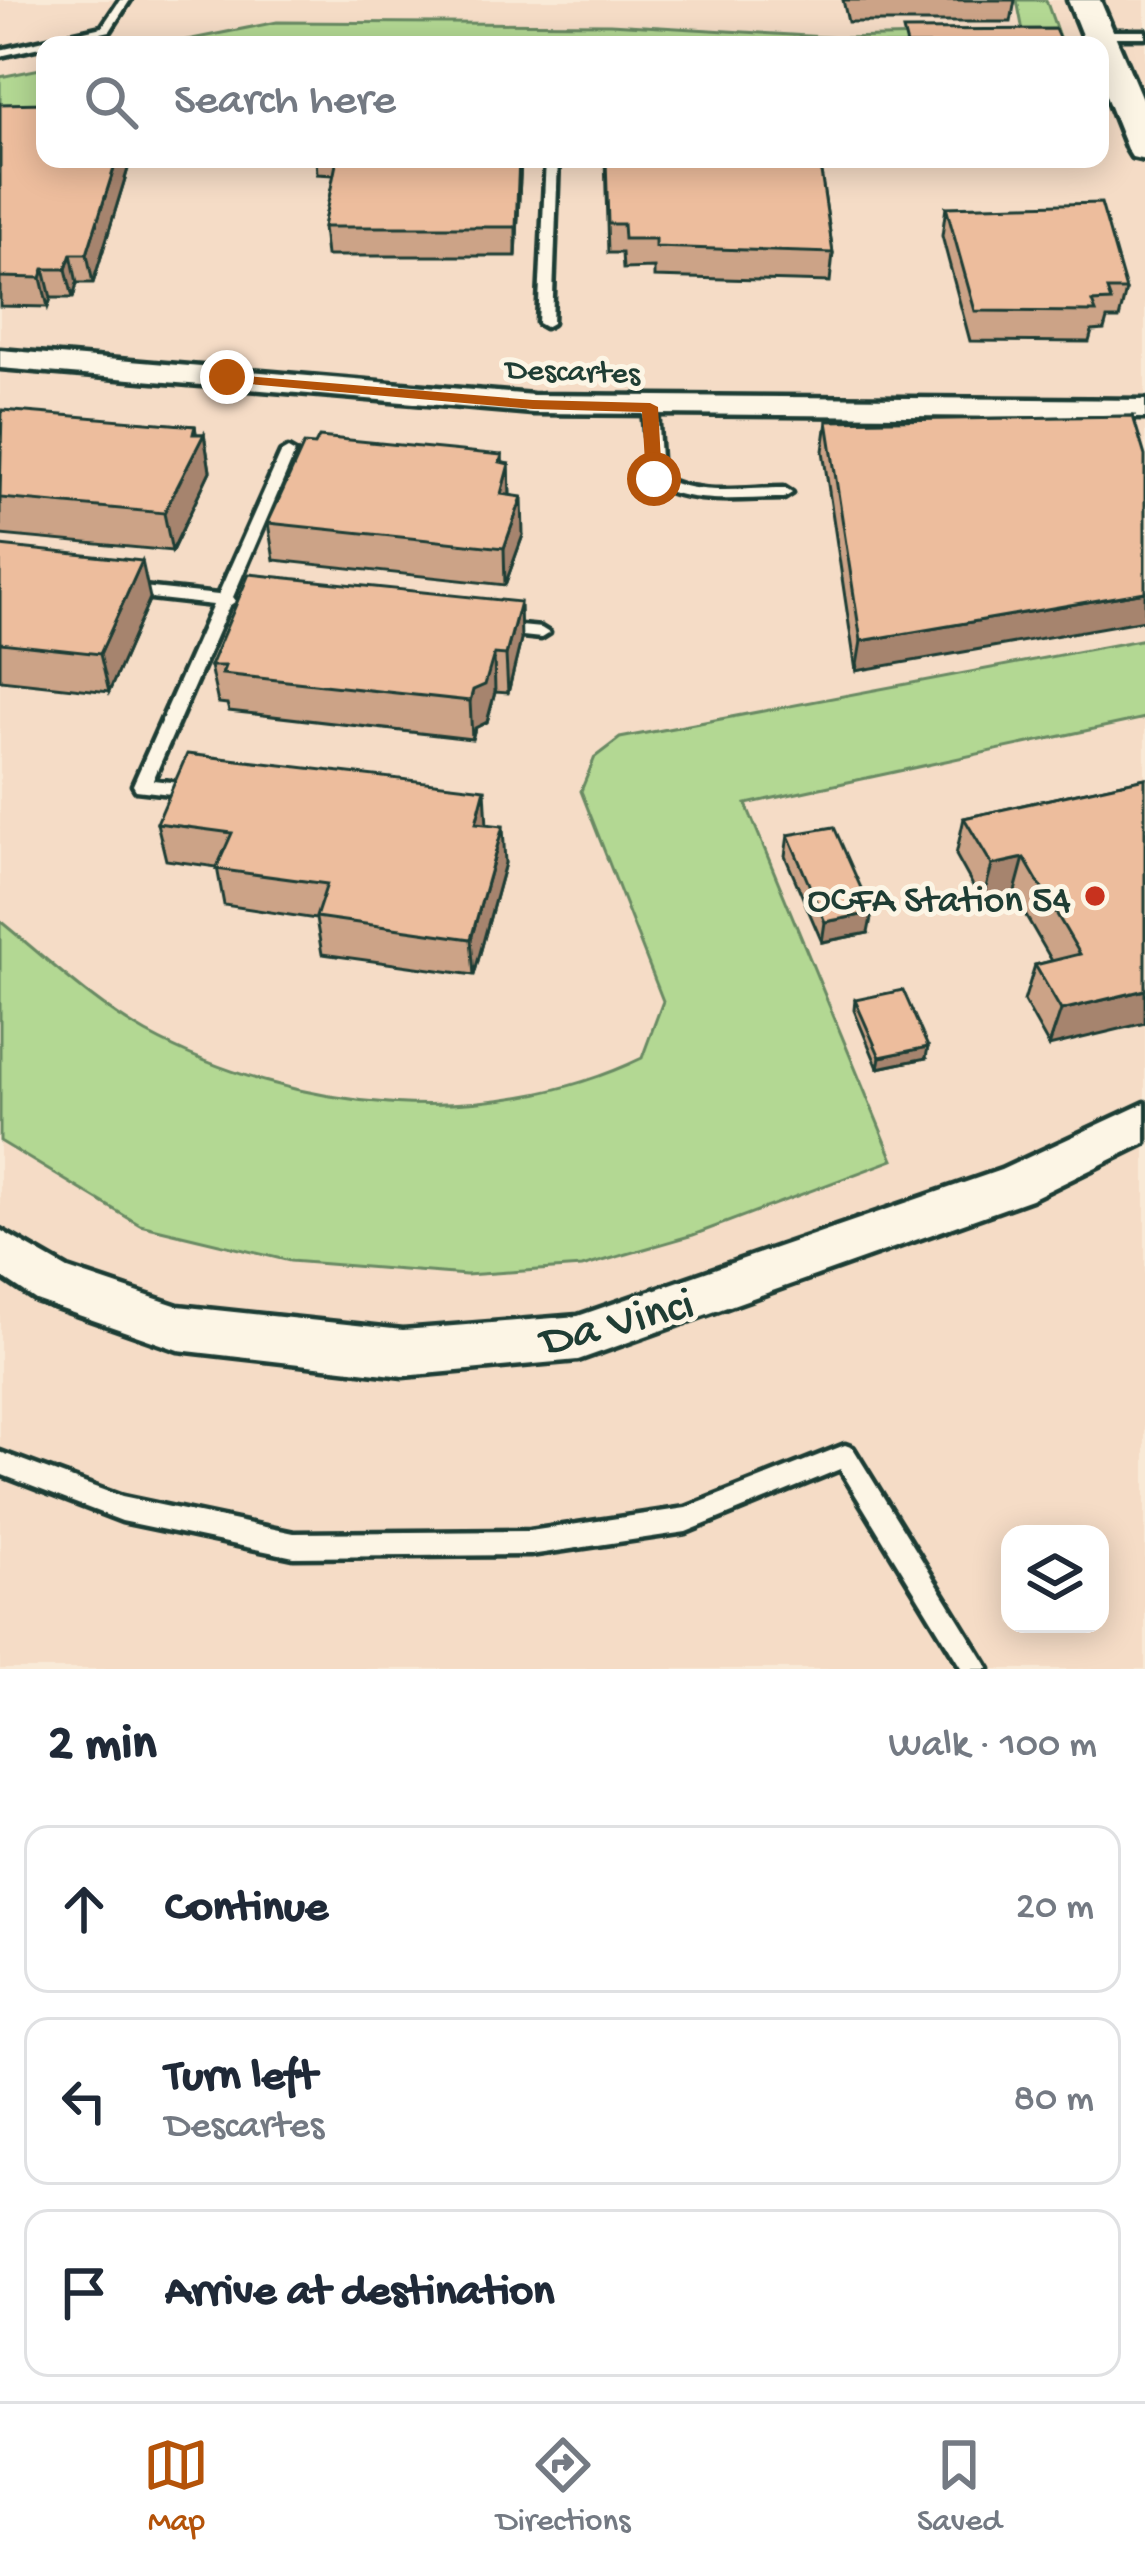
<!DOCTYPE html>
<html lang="en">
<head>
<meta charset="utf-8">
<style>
	:root { --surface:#fff; --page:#f6f6f7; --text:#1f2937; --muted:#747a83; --line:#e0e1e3; --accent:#b45309 }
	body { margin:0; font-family:"Gochi Hand",sans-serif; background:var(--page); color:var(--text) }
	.controls { position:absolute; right:36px; bottom:36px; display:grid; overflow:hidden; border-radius:24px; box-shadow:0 6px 30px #0003 }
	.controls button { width:108px; height:108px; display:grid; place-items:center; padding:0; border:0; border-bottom:3px solid var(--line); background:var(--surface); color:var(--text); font:60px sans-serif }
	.stop { position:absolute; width:36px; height:36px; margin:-27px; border:9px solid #b45309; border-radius:50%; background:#fff }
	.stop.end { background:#b45309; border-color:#fff; box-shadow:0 3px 12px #0008 }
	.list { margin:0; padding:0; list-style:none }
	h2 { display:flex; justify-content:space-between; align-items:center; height:156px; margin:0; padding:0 48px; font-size:51px }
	h2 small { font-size:39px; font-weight:400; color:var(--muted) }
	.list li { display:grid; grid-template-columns:78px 1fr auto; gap:36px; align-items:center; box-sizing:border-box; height:168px; margin:0 24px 24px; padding:0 24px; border:3px solid var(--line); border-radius:24px }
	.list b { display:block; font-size:45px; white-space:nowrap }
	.list p { margin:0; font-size:39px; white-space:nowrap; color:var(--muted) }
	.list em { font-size:39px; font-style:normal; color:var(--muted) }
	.icon { flex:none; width:66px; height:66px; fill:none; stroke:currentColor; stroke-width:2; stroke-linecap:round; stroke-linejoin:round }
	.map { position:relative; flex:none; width:1145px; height:1669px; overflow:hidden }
	.search { position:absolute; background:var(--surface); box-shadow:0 6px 30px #0003; left:36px; right:36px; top:36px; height:132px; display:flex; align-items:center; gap:30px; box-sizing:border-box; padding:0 42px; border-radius:24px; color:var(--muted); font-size:45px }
	.sheet { height:732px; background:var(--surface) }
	nav { display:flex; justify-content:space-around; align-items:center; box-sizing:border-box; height:168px; border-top:3px solid var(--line); background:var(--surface); font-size:33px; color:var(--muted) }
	nav a { display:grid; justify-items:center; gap:6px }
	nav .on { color:var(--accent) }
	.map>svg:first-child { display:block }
	.built { fill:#f5dcc6; fill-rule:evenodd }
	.green { fill:#b3d893; stroke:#698a64; stroke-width:3 }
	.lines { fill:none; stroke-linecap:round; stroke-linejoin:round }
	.lane-casing { stroke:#1f3d34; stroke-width:9 }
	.street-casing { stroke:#1f3d34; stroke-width:9 }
	.secondary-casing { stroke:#1f3d34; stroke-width:9 }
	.lane { fill:#fcf5e5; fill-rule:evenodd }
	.street { fill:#fcf5e5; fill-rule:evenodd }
	.secondary { fill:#fcf5e5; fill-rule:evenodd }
	.wall { fill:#cca387; stroke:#1f3d34; stroke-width:3 }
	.shaded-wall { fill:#a6846e; stroke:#1f3d34; stroke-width:3 }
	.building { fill:#edbd9d; stroke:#1f3d34; stroke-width:3 }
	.route { fill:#b45309 }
	.poi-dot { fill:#c8321e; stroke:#fcf5e5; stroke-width:4.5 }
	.labels { text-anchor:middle; stroke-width:10; stroke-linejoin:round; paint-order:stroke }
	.far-street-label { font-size:33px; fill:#1f3d34; stroke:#fcf5e5 }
	.poi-label { font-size:39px; fill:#1f3d34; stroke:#fcf5e5; text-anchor:end }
	.near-street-label { font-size:48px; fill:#1f3d34; stroke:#fcf5e5 }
</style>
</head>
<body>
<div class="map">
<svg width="1145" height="1669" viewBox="0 0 1145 1669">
	<rect width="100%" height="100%" fill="#f9ead7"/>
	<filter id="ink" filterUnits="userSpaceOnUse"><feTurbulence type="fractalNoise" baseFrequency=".00833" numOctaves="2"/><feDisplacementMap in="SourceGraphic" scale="24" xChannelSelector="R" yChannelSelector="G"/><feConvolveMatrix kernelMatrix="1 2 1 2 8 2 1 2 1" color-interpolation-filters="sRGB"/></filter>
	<g filter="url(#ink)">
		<path class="built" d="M0 0H1145V1669H0ZM45 45H1100V159H45ZM1010 1534H1100V1624H1010Z"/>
		<g class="green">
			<polygon points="1017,0 1046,0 1062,45 162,45 277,22 610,24 842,38 1012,34 1023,31"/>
			<polygon points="45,68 45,118 0,125 0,77"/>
			<path d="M1145 639V718L746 804 893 1160 693 1235 582 1267 466 1275 290 1261 140 1225 0 1141V921C47 959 93 1003 146 1033 292 1113 490 1132 642 1058L663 1001 581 791 595 757 620 738Z"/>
		</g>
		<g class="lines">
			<g class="lane-casing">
				<g id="lane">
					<polygon points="120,0 130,0 110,31 0,56 0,50 102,27"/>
					<polygon points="1145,31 1145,37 1099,37 1093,34 1099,31"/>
					<polygon points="546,159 558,159 552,323 545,327 538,323"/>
					<path d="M650 403 657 407 661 477C696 497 746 488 784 488L792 493 784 498C740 498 688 506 649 482L643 407Z"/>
					<polygon points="288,449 295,453 233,597 236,601 229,606 153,780 197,785 206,791 197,797 136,790 133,785 213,605 124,595 116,590 124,585 218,595 281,453"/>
					<polygon points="500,624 541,628 549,633 541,638 494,633 492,629"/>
					<polygon points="845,1445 853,1448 989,1669 962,1669 840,1469 686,1532 530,1555 294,1557 122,1521 0,1474 0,1452 122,1497 294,1533 530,1531 686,1508"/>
				</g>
			</g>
			<g class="street-casing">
				<g id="street">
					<polygon points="0,350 533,395 1145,400 1145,418 533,413 0,368"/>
					<polygon points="1145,1103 1145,1143 1031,1199 578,1360 403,1376 178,1350 36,1300 0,1276 0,1230 68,1269 178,1306 403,1330 578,1316 1001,1170"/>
				</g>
			</g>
			<g class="secondary-casing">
				<polygon id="secondary" points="1068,0 1100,0 1145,106 1145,160 1132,157 1127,149 1100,81 1100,45 1086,45"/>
			</g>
			<use href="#lane" class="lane"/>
			<use href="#street" class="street"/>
			<use href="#secondary" class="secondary"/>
		</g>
		<g class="wall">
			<polygon points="843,0 1015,0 1011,22 848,22"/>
			<polygon points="0,104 45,159 131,159 93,283 77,283 73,298 51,298 48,307 0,306"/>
			<polygon points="316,159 521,159 516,256 326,256 323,227 334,175 317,174"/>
			<polygon points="605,159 819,159 833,253 830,282 654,277 654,268 623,269 622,253 608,253"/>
			<polygon points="946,207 1126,290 1119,319 1107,319 1104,330 1092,331 1089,342 970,341 942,236"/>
			<polygon points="0,412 195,426 196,434 204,434 210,471 172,551 0,535"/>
			<polygon points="1133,416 856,671 823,451 827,421"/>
			<polygon points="502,455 502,463 509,464 510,495 523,535 505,585 274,560 268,523"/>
			<polygon points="0,546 150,598 109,692 0,680"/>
			<polygon points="521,640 508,693 495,692 487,722 475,728 472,739 229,711 227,704 218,703 210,666"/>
			<polygon points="1145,778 1049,1046 1024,1001 1035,965 1052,961 1014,895 982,902 956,855 964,818"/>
			<polygon points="157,823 487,824 505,863 474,975 322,954 316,919 224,905 217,867 166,860"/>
			<polygon points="788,835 868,933 822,942 785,856"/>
			<polygon points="855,1000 926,1058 878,1068 854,1010"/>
		</g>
		<g class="shaded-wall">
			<polygon points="117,159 131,159 93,283 87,254"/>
			<polygon points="519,159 521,159 516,256 516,227"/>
			<polygon points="71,254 77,283 73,298 66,269"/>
			<polygon points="44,269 51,298 48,307 41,278"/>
			<polygon points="195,426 198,445 204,434 210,471 172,551 164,513"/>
			<polygon points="502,455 503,486 509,464 510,501 502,531 500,462"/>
			<polygon points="522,497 523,535 505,585 504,548"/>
			<polygon points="142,561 150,598 109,692 100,654"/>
			<polygon points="1145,592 1145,620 856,671 861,641"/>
			<polygon points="520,602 521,640 508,693 506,655"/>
			<polygon points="494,654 495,692 487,722 475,728 472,739 470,701 473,690"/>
			<polygon points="485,789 487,827 476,823"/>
			<polygon points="503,826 505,863 474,975 471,939"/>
			<polygon points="1024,858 1014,895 982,902 992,865"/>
			<polygon points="872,913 868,933 822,942 825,922"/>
			<polygon points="1145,990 1145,1023 1049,1046 1061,1010"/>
			<polygon points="928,1047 926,1058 878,1068 880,1057"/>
		</g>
		<g class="building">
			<polygon points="1055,29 1062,45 907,45 903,30"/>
			<polygon points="45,103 45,159 117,159 87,254 71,254 66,269 44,269 41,278 0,277 0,104"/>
			<polygon points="337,159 519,159 516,227 323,227"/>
			<polygon points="606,159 819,159 833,253 655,247 655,239 624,239 623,224 608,224"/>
			<polygon points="1101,203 1126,290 1107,290 1111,301 1092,302 1096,312 975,311 946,207"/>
			<polygon points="2,410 195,426 193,434 204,434 164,513 0,498"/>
			<polygon points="1133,416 1145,456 1145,592 861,641 827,421"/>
			<polygon points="319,437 502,455 500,462 509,464 501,494 522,497 504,548 268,523 304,444 315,445"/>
			<polygon points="0,546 142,561 100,654 0,643"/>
			<polygon points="249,574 520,602 506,655 494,654 485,685 473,690 470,701 222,674 225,666 210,666"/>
			<polygon points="187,754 485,789 476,823 503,826 471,939 316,917 327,884 216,869 232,833 157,823"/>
			<polygon points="1145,778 1145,990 1061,1010 1035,965 1080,954 1024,858 992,865 964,818"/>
			<polygon points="834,827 872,913 825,922 788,835"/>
			<polygon points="903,990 928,1047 880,1057 855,1000"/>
		</g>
	</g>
	<polygon class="route" points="222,374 533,400 650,403 658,407 662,479 654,484 646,479 642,412 533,409 227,382 220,377"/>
	<circle class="poi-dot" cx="1095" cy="896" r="12"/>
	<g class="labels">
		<g class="far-street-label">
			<text transform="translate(573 368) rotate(2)" y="12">Descartes</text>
		</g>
		<g class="poi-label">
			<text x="1071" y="910">OCFA Station 54</text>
		</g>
		<g class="near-street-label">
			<text transform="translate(616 1318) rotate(-15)" y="17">Da Vinci</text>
		</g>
	</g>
</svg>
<div class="controls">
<button><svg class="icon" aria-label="layers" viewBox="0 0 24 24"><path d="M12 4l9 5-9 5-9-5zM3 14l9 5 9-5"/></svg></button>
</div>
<div class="stop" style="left:654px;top:479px"></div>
<div class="stop end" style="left:227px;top:377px"></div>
<div class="search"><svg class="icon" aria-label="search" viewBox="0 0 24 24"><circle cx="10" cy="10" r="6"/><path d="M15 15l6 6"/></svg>Search here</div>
</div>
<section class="sheet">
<h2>2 min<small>Walk · 100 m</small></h2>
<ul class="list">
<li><svg class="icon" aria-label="ahead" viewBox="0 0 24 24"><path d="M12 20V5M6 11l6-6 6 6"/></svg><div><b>Continue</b></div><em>20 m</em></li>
<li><svg class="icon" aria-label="left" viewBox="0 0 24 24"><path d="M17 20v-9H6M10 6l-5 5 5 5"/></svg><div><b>Turn left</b><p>Descartes</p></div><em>80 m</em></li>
<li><svg class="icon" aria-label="arrive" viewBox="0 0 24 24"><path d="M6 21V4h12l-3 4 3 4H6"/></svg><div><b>Arrive at destination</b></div></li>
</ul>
</section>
<nav>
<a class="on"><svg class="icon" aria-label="map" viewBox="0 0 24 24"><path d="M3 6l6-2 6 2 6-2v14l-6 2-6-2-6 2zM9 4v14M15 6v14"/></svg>Map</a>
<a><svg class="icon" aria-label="directions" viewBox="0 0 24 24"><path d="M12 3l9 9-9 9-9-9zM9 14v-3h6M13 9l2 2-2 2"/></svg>Directions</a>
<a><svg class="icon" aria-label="saved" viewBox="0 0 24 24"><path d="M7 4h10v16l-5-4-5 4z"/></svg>Saved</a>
</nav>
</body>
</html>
